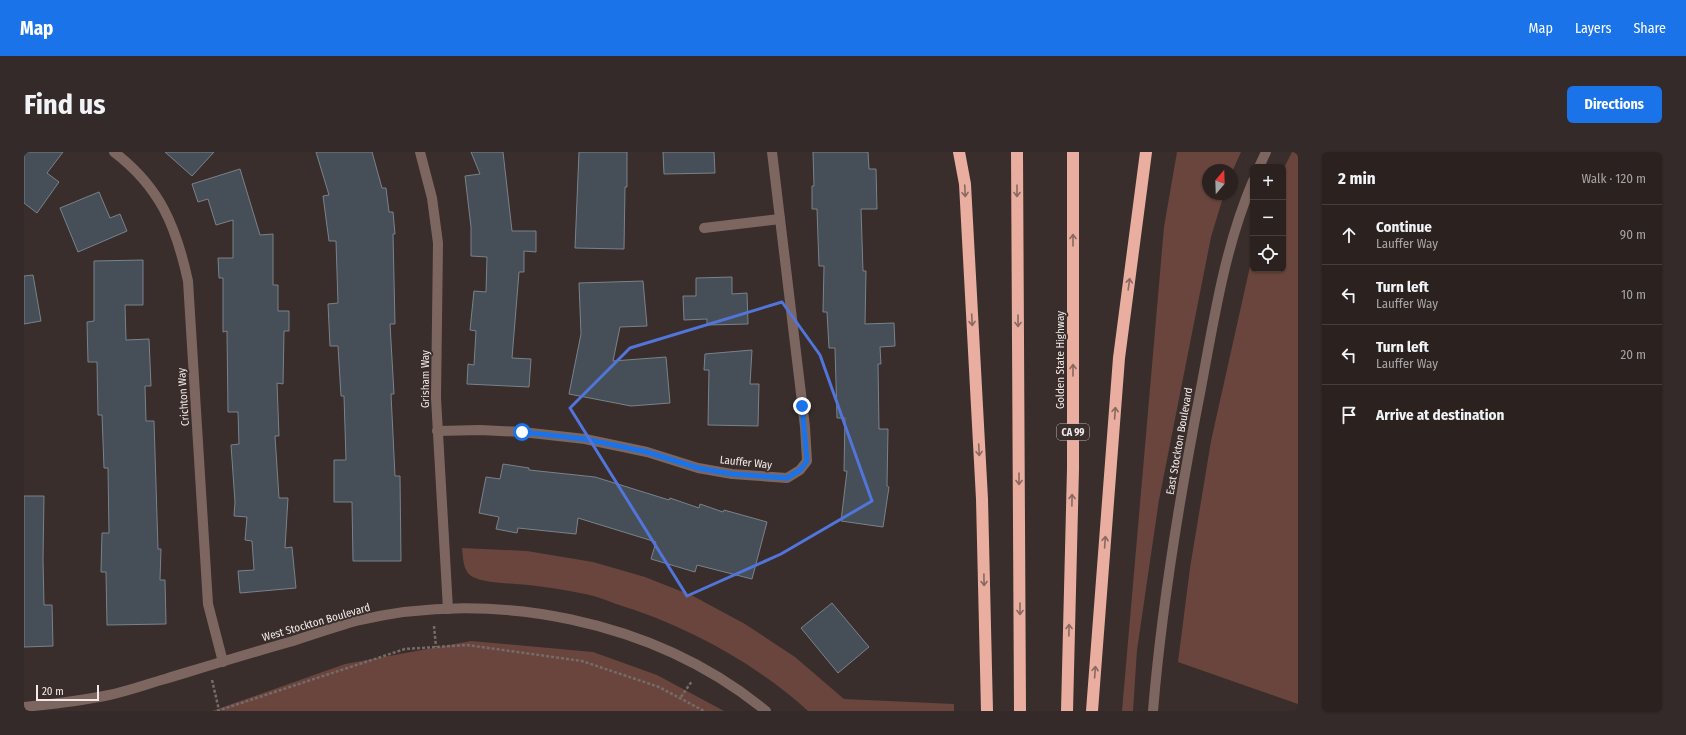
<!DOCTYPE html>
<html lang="en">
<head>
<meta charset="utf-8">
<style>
	:root { --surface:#2b2220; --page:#332a29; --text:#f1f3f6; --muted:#a6a4a5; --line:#473f3e; --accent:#1a73e8 }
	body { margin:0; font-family:"Fira Sans Condensed",sans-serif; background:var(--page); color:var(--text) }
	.controls { position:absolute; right:12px; top:12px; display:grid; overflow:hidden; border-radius:6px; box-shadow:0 1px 3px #0004 }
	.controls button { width:36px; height:36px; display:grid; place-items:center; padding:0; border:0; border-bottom:1px solid var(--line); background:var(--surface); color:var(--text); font:20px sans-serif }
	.compass { position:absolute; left:1178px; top:12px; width:36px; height:36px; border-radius:50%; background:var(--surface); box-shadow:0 1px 3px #0004; rotate:19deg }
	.scale { position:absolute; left:12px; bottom:10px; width:63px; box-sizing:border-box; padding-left:4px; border:2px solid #f2eae8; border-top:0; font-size:11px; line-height:14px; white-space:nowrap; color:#f2eae8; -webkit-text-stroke:3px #392e2b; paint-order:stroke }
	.stop { position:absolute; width:12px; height:12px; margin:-9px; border:3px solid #1a73e8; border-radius:50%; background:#fff }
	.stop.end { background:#1a73e8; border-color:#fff; box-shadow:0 1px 4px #0008 }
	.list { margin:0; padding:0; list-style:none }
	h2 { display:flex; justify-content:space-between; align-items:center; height:52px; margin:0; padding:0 16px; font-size:17px }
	h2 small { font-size:13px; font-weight:400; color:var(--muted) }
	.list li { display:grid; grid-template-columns:26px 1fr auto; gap:12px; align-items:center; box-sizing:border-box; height:60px; padding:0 16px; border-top:1px solid var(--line) }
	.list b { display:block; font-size:15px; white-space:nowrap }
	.list p { margin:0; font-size:13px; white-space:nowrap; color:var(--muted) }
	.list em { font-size:13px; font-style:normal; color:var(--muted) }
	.icon { flex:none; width:22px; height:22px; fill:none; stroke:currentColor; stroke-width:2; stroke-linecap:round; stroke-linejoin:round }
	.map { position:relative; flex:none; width:1274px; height:559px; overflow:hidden; border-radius:6px }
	header { display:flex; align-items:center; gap:24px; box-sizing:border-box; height:56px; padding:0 20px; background:var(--accent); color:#fff }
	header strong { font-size:19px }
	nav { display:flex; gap:22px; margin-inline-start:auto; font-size:14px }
	.intro { display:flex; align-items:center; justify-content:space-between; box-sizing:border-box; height:96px; padding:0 24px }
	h1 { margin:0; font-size:28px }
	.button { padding:10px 18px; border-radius:6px; background:var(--accent); color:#fff; font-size:14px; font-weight:700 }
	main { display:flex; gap:24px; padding:0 24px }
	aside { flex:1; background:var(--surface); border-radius:6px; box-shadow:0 1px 3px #0004 }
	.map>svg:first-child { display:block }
	.green { fill:#69453d }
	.building { fill:#464f57; stroke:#79828b }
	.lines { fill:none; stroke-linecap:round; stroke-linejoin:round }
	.path { stroke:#756b68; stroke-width:2.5; stroke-dasharray:3 2; stroke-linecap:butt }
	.minor { stroke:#7e6660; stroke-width:10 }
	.tertiary { stroke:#7e6660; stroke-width:10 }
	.motorway { stroke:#e9aea0; stroke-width:12 }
	.oneway { stroke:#886860 }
	.route { stroke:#1a73e8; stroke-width:5 }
	.marked { fill:none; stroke:#5275dc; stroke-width:3; stroke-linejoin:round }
	.labels { text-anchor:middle; stroke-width:4; stroke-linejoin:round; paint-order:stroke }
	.shield { fill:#392e2b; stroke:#bab2af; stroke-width:1 }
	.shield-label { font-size:10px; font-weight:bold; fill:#f2eae8 }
	.street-label { font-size:11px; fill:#f2eae8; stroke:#392e2b }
</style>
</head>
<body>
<header>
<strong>Map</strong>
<nav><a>Map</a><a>Layers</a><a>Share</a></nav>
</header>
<div class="intro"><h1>Find us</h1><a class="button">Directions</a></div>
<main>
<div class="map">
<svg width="1274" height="559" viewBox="0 0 1274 559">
	<rect width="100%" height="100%" fill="#392e2b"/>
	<g class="green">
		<polygon points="1153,0 1217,0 1208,20 1208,18 1184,18 1184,42 1200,42 1187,85 1135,348 1113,498 1109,559 1098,559 1140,75"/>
		<polygon points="1268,0 1274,0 1274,552 1154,510 1166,416 1187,289 1229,101 1229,117 1259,117 1259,18"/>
		<path d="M438 396 503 399 569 410 621 425 669 444 721 472 771 505 820 547 930 552V559H784C730 510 661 473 592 452 582 448 571 444 561 442 542 438 523 435 504 433 487 431 461 432 447 424 439 418 439 406 438 396Z"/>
		<polygon points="447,489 569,500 633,523 700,559 188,559 321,512"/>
	</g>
	<g class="building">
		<polygon points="0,0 39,0 23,21 35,30 13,61 0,51"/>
		<polygon points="141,0 190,0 168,24"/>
		<polygon points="292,0 348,0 358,36 362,36 365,60 369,60 371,82 369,82 371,172 366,172 370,242 367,242 371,324 376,324 377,409 329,409 328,350 310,350 310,308 322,308 320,244 317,244 314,194 306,194 304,152 314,151 312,89 305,89 299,44 305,43"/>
		<polygon points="447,0 479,0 488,79 512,79 512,100 500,99 500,120 495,120 488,206 507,207 505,235 443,232 444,212 450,213 452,179 446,178 450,139 462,140 463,105 447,104 447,75 441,24 456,22"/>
		<polygon points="555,0 603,0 603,35 601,35 600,97 551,96"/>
		<polygon points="639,0 690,0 691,21 640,22"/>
		<polygon points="789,0 844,0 845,17 852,17 853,57 837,57 839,119 842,119 841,172 870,171 871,194 856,195 857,212 854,212 855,277 864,277 863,334 865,335 859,375 817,369 823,319 820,319 821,266 813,266 811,196 805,196 803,160 799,160 800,114 795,114 793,57 788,57 788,34 790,34"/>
		<polygon points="216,17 236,83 249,82 249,133 254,133 254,159 265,159 265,179 260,179 259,232 253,231 255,284 251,284 255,346 264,346 261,396 268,395 272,436 216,441 214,419 230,418 228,389 221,388 223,365 210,364 211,350 207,293 215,292 214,260 204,260 203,179 199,180 199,126 195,126 194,106 209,106 209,68 192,73 184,47 174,50 168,32"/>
		<polygon points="75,40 86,66 96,62 103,79 54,100 36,56"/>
		<polygon points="119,108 119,153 101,153 102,188 125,187 127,234 121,234 122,269 130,269 134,397 137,397 136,428 141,428 142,472 83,473 82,420 77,420 78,381 85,381 84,316 80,316 78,263 74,263 73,210 64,210 63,170 70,169 70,109"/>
		<polygon points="9,123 17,169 0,172 0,124"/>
		<polygon points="708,125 708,142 723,141 724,172 683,173 683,167 660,168 659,144 672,144 672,126"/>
		<polygon points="619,129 623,174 596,175 589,209 642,205 646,251 607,254 545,242 557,182 555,131"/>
		<polygon points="728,198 726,232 735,232 734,274 684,273 685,218 680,218 681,202"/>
		<polygon points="479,312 505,316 505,318 571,325 645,348 646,346 675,356 676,352 699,360 700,358 743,370 728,427 673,413 671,420 627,407 632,390 554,366 552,382 494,376 493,381 472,377 475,365 455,361 462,325 476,327"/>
		<polygon points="0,344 20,344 19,407 20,453 28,453 29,494 0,495"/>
		<polygon points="808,451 845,495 814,521 777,476"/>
	</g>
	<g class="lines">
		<g class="path">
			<polyline points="410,474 412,495"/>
			<polyline points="188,528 195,558"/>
			<polyline points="657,545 668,529"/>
			<polyline points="193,559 381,497 443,493 558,509 635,535 680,559"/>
		</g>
		<g class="minor">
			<path d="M90 0C136 35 152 74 164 129L184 452 199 510"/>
			<polyline points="396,0 408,46 414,91 412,246 424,457"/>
			<polyline points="680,76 756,67"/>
			<polyline points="413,279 456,278 498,280 561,287 623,300 674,316 708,322 763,326 776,318 783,309 781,275 748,0"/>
		</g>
		<g class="tertiary">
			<polyline points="1235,15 1242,0"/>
			<path d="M0 555C29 552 57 549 85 543 104 539 123 532 141 527 184 514 226 501 269 489 290 482 311 475 332 469 470 436 631 468 742 559"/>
			<path d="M1129 559C1138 450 1156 343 1177 236 1190 167 1201 94 1229 29"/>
		</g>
		<g class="motorway">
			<polyline points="935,0 941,32 958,347 963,559"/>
			<polyline points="993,0 996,559"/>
			<polyline points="1043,559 1049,317 1049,0"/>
			<polyline points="1068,559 1095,206 1122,0"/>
		</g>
	</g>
	<defs><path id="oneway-shaft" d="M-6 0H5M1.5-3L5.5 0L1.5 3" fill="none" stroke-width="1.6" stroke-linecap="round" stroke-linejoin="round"/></defs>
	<g class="oneway">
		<use href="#oneway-shaft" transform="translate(941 39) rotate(87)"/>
		<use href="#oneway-shaft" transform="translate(993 39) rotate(90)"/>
		<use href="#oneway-shaft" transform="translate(1049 88) rotate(-90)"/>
		<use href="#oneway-shaft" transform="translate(1105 132) rotate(-82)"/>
		<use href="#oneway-shaft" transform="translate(948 168) rotate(87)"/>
		<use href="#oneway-shaft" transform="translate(994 169) rotate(90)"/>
		<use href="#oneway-shaft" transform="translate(1049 218) rotate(-90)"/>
		<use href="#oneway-shaft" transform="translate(1091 261) rotate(-86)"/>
		<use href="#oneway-shaft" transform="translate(955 298) rotate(87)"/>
		<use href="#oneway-shaft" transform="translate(995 327) rotate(90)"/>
		<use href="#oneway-shaft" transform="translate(1048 348) rotate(-89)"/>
		<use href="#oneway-shaft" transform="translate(1081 390) rotate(-86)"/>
		<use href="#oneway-shaft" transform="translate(960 428) rotate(89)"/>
		<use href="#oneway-shaft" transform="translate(996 457) rotate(90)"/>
		<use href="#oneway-shaft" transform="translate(1045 478) rotate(-89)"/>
		<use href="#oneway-shaft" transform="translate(1071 520) rotate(-86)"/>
	</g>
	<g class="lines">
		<polyline class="route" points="498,280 561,287 623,300 674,316 708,322 763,326 776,318 783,309 778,254"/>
	</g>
	<path class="marked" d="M758 150 796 203 848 349 757 402 663 444 546 256 606 196Z"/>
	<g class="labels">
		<rect class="shield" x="1033" y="272" width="32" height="16" rx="3"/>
		<g class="shield-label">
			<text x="1049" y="284">CA 99</text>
		</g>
		<g class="street-label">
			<text transform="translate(1036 208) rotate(-90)" y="4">Golden State Highway</text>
			<text transform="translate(401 227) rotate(-90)" y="4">Grisham Way</text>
			<text transform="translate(159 245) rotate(-94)" y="4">Crichton Way</text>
			<text transform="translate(1155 289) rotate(-80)" y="4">East Stockton Boulevard</text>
			<text transform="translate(722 310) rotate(6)" y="4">Lauffer Way</text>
			<text transform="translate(292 470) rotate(-16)" y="4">West Stockton Boulevard</text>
		</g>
	</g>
</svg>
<div class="controls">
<button>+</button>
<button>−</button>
<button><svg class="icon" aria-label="locate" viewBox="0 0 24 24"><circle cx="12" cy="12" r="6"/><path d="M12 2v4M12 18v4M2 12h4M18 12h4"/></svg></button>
</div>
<svg class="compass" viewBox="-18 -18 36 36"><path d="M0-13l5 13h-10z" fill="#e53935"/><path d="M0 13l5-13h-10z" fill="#a6a4a5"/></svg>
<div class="scale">20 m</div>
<div class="stop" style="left:498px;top:280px"></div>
<div class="stop end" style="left:778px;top:254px"></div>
</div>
<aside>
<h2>2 min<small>Walk · 120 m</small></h2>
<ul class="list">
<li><svg class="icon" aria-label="ahead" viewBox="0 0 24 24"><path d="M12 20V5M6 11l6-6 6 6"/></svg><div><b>Continue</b><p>Lauffer Way</p></div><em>90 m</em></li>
<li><svg class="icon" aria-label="left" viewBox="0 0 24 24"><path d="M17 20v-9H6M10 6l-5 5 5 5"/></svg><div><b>Turn left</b><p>Lauffer Way</p></div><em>10 m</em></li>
<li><svg class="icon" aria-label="left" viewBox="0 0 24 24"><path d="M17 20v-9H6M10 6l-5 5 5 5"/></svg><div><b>Turn left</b><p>Lauffer Way</p></div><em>20 m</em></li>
<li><svg class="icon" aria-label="arrive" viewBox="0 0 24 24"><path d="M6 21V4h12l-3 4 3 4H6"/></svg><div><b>Arrive at destination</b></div></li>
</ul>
</aside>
</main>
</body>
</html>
